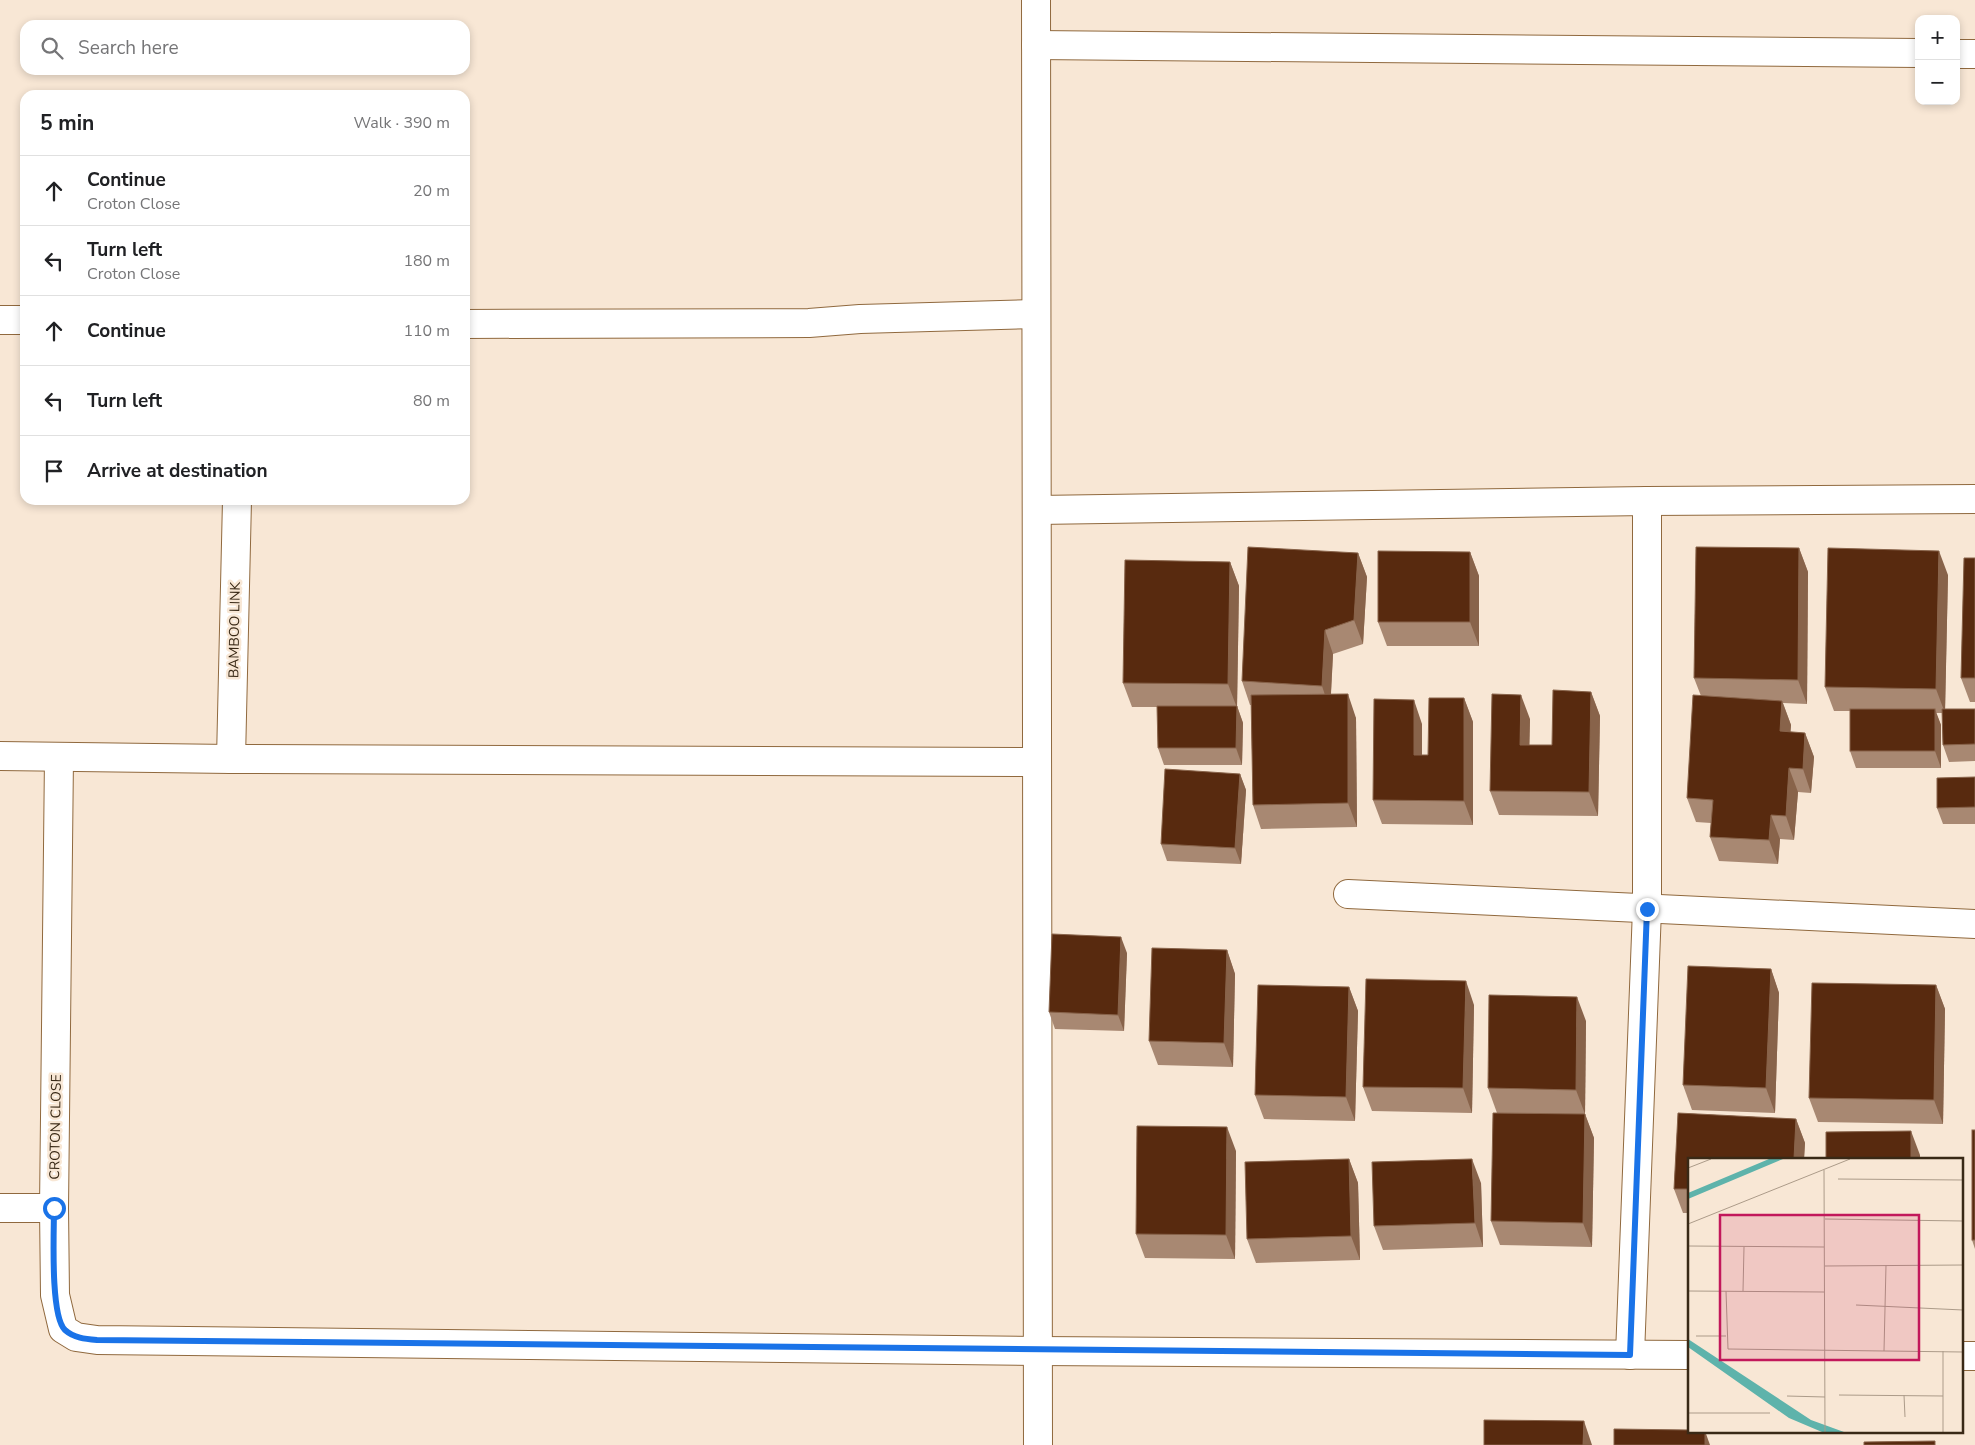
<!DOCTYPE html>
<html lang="en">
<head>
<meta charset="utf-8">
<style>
	:root { --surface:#fff; --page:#f2f2f2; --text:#202124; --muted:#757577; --line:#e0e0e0 }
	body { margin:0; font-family:"Nunito Sans",sans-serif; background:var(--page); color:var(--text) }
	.controls { position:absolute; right:15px; top:15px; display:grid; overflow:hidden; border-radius:10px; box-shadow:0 2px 8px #0003 }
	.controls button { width:45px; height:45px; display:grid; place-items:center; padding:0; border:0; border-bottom:1px solid var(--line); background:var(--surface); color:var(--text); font:25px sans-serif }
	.stop { position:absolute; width:15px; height:15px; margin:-11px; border:4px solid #1a73e8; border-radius:50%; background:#fff }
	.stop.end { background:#1a73e8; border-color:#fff; box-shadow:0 1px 5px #0008 }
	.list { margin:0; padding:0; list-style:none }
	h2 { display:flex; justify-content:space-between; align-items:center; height:65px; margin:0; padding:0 20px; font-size:21px }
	h2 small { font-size:16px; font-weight:400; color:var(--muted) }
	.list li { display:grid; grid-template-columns:32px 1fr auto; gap:15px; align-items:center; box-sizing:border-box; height:70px; padding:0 20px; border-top:1px solid var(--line) }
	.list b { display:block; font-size:19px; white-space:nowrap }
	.list p { margin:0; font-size:16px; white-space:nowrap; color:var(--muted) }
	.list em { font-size:16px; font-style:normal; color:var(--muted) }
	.icon { flex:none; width:28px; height:28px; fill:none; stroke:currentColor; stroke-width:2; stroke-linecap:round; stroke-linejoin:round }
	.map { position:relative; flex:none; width:1975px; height:1445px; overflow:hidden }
	.search { position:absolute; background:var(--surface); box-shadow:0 2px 8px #0003; left:20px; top:20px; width:450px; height:55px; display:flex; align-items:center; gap:12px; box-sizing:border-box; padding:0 18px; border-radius:15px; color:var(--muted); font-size:19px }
	.panel { position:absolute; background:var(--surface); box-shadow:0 2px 8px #0003; left:20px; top:90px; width:450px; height:415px; border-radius:15px }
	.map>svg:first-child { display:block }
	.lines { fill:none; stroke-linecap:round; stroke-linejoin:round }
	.minor-casing { stroke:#90693e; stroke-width:30 }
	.minor { stroke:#fff; stroke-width:28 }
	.wall { fill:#a88872 }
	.shaded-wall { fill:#88634a }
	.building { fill:#582a0f; stroke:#88634a }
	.route { stroke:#1a73e8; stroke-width:6 }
	.labels { text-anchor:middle; stroke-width:5; stroke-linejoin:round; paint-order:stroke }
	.street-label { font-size:14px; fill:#392916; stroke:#f8e7d5 }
	.inset-road { fill:none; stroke:#ac9b89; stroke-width:1 }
	.view { fill:#c2185b; fill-opacity:0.15; stroke:#c2185b; stroke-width:2.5 }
	.inset-edge { fill:none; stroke:#392916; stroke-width:2.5 }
</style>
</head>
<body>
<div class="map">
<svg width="1975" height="1445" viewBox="0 0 1975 1445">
	<rect width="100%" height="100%" fill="#f8e7d5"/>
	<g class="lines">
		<g class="minor-casing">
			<g id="minor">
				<polyline points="1036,0 1038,1445"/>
				<polyline points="1036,45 1919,53"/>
				<polyline points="1956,54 1975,54"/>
				<polyline points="0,320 25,320"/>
				<polyline points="465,324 809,323 860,319 1036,314"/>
				<polyline points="1037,510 1647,501 1975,499"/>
				<polyline points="0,756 231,759 1036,762"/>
				<polyline points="59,757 54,1208 55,1295 63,1329 76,1337 97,1340 1038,1351 1689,1355"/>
				<polyline points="231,759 237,500"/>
				<polyline points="1348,894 1975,924"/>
				<polyline points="0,1208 54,1208"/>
				<polyline points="1630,1355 1647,909 1647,501"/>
				<polyline points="1961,1356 1975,1356"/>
			</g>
		</g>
		<use href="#minor" class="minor"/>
	</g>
	<g class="wall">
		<polygon points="1799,548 1808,572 1807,704 1783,703 1791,725 1790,732 1805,733 1814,757 1811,793 1798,792 1794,840 1780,839 1778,864 1719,861 1710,837 1711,823 1696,822 1687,798 1701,696 1694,678"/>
		<polygon points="1470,552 1479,576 1479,646 1387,646 1378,622"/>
		<polygon points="1358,553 1367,577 1363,644 1333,654 1331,694 1356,718 1357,827 1261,829 1253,805 1251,705 1250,705 1242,681"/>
		<polygon points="1975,558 1975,702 1970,702 1961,678"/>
		<polygon points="1230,562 1239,586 1237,706 1243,723 1242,765 1164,765 1158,748 1157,707 1132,707 1123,683"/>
		<polygon points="1948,575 1945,709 1975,709 1975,761 1949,762 1943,745 1942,713 1936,713 1941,725 1941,768 1856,768 1850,751 1850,711 1834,711 1825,687"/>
		<polygon points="1591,692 1600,716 1598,816 1499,815 1490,791 1530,719 1529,745 1552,745"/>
		<polygon points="1464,698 1473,722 1473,825 1382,824 1373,800 1422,724 1422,755 1428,755"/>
		<polygon points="1240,774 1246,790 1241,864 1167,861 1161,844"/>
		<polygon points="1975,777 1975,824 1943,824 1937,808"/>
		<polygon points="1227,950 1235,974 1233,1067 1158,1065 1149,1041"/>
		<polygon points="1127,953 1124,1031 1055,1029 1049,1012"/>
		<polygon points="1771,969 1779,993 1775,1113 1692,1110 1683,1085"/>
		<polygon points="1936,985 1945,1009 1943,1124 1818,1122 1809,1098"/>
		<polygon points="1349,987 1358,1011 1355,1121 1264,1119 1255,1095"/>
		<polygon points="1474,1005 1472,1113 1372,1111 1363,1087"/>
		<polygon points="1586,1021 1585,1114 1497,1113 1488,1088"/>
		<polygon points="1678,1113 1796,1119 1805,1143 1804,1159 1689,1159 1689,1213 1683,1213 1674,1189"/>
		<polygon points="1585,1114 1594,1138 1592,1247 1500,1245 1491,1221"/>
		<polygon points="1975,1130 1975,1249 1972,1240"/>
		<polygon points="1236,1151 1235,1259 1145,1258 1136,1234"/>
		<polygon points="1349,1159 1358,1183 1360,1260 1256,1263 1247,1239"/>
		<polygon points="1481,1183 1483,1247 1383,1250 1374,1226"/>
	</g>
	<g class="shaded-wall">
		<polygon points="1799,548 1808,572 1807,704 1798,680"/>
		<polygon points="1939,551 1948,575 1945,713 1936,689"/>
		<polygon points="1470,552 1479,576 1479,646 1470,622"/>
		<polygon points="1358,553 1367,577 1363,644 1354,620"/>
		<polygon points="1230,562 1239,586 1237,708 1228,684"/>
		<polygon points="1325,630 1333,654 1330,710 1322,686"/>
		<polygon points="1591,692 1600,716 1598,816 1589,792"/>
		<polygon points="1348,694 1356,718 1357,827 1348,803"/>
		<polygon points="1521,695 1530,719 1529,769 1520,745"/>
		<polygon points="1464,698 1473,722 1473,825 1464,801"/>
		<polygon points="1414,700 1422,724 1422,779 1414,755"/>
		<polygon points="1782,701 1791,725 1789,755 1780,731"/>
		<polygon points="1237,706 1243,723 1242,765 1236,748"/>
		<polygon points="1935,709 1941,725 1941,768 1935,751"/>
		<polygon points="1805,733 1814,757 1811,793 1803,769"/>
		<polygon points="1789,768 1798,792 1794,840 1786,816"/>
		<polygon points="1240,774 1246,790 1241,864 1235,848"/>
		<polygon points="1771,815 1780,839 1778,864 1769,840"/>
		<polygon points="1121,937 1127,953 1124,1031 1118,1015"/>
		<polygon points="1227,950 1235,974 1233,1067 1224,1043"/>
		<polygon points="1771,969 1779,993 1775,1113 1766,1088"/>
		<polygon points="1466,981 1474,1005 1472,1113 1463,1088"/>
		<polygon points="1936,985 1945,1009 1943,1124 1934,1100"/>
		<polygon points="1349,987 1358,1011 1355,1121 1346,1097"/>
		<polygon points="1577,997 1586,1021 1585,1114 1576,1090"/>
		<polygon points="1585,1114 1594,1138 1592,1247 1583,1223"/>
		<polygon points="1796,1119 1805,1143 1804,1159 1794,1159"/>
		<polygon points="1227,1127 1236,1151 1235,1259 1226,1235"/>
		<polygon points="1911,1131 1920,1155 1920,1159 1911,1159"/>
		<polygon points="1349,1159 1358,1183 1360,1260 1351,1236"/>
		<polygon points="1472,1159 1481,1183 1483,1247 1475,1223"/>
		<polygon points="1584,1421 1592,1445 1583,1445"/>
		<polygon points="1705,1431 1710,1445 1705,1445"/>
	</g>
	<g class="building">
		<polygon points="1248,547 1358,553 1354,620 1325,630 1322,686 1242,681"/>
		<polygon points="1696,547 1799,548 1798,680 1694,678"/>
		<polygon points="1828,548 1939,551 1936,689 1825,687"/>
		<polygon points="1378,551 1470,552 1470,622 1378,622"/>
		<polygon points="1964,558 1975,558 1975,678 1961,678"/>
		<polygon points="1125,560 1230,562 1228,684 1123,683"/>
		<polygon points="1553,690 1591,692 1589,792 1490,791 1492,694 1521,695 1520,745 1552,745"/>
		<polygon points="1348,694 1348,803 1253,805 1251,695"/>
		<polygon points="1693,695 1782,701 1780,731 1805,733 1803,769 1789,768 1786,816 1771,815 1769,840 1710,837 1713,800 1687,798"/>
		<polygon points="1429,698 1464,698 1464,801 1373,800 1374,699 1414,700 1414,755 1428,755"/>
		<polygon points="1157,706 1237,706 1236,748 1158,748"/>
		<rect x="1850" y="709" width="85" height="42"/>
		<polygon points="1942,709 1975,709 1975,744 1943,745"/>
		<polygon points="1165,769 1240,774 1235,848 1161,844"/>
		<polygon points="1975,777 1975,807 1937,808 1937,778"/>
		<polygon points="1052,934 1121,937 1118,1015 1049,1012"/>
		<polygon points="1152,948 1227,950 1224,1043 1149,1041"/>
		<polygon points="1688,966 1771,969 1766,1088 1683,1085"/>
		<polygon points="1366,979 1466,981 1463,1088 1363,1087"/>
		<polygon points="1812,983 1936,985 1934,1100 1809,1098"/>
		<polygon points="1258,985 1349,987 1346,1097 1255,1095"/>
		<polygon points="1489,995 1577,997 1576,1090 1488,1088"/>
		<polygon points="1493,1113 1585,1114 1583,1223 1491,1221"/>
		<polygon points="1678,1113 1796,1119 1794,1159 1689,1159 1689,1189 1674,1189"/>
		<polygon points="1137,1126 1227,1127 1226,1235 1136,1234"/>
		<rect x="1972" y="1130" width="3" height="110"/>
		<polygon points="1911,1131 1911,1159 1826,1159 1826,1132"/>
		<polygon points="1349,1159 1351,1236 1247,1239 1245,1162"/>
		<polygon points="1472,1159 1475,1223 1374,1226 1372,1162"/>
		<polygon points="1484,1420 1584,1421 1583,1445 1484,1445"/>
		<polygon points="1614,1429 1689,1430 1689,1431 1705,1431 1705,1445 1614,1445"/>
		<polygon points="1935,1441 1935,1445 1864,1445 1864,1442"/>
	</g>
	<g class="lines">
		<path class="route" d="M54 1208C54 1231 50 1316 65 1330 74 1338 85 1339 97 1340L1630 1355 1647 909"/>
	</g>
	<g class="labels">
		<g class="street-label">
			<text transform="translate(234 630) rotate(-89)" y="5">BAMBOO LINK</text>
			<text transform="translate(55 1127) rotate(-89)" y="5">CROTON CLOSE</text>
		</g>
	</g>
	<g transform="translate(1688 1158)">
		<rect width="275" height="275" fill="#f8e7d5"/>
		<path d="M81 1H95L0 41V35ZM0 181 123 262 156 274H134L101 260 0 189Z" fill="#5eb3ab"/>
		<path class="inset-road" d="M275 1V99M0 10 23 1M136 12 137 274M150 21 275 22M137 61 275 63M0 66 162 1M0 88 136 89M137 108 275 107M0 133 136 134M38 133 40 191 275 194M55 133 56 89M168 147 275 152M8 178H38M196 193 198 107M255 193V274M275 194V173M151 237 255 238M216 237 217 259M99 238 137 239M0 255H82"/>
		<path class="view" d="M32 57H231V202H32Z"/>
		<rect width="275" height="275" class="inset-edge"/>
	</g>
</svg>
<div class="controls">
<button>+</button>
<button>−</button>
</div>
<div class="stop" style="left:54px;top:1208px"></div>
<div class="stop end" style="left:1647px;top:909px"></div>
<div class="search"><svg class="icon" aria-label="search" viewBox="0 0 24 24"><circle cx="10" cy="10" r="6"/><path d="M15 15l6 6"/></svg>Search here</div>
<section class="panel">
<h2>5 min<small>Walk · 390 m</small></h2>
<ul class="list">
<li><svg class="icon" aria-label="ahead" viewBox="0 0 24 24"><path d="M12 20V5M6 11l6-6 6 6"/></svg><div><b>Continue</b><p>Croton Close</p></div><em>20 m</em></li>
<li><svg class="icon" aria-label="left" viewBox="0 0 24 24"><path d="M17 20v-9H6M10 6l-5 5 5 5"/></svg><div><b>Turn left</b><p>Croton Close</p></div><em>180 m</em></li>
<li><svg class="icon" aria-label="ahead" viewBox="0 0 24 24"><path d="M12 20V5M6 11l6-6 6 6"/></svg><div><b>Continue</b></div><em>110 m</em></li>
<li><svg class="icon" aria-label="left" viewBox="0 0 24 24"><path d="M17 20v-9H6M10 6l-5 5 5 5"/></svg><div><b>Turn left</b></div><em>80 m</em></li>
<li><svg class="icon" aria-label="arrive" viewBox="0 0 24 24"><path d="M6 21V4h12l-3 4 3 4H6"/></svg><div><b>Arrive at destination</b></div></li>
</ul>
</section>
</div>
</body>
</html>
